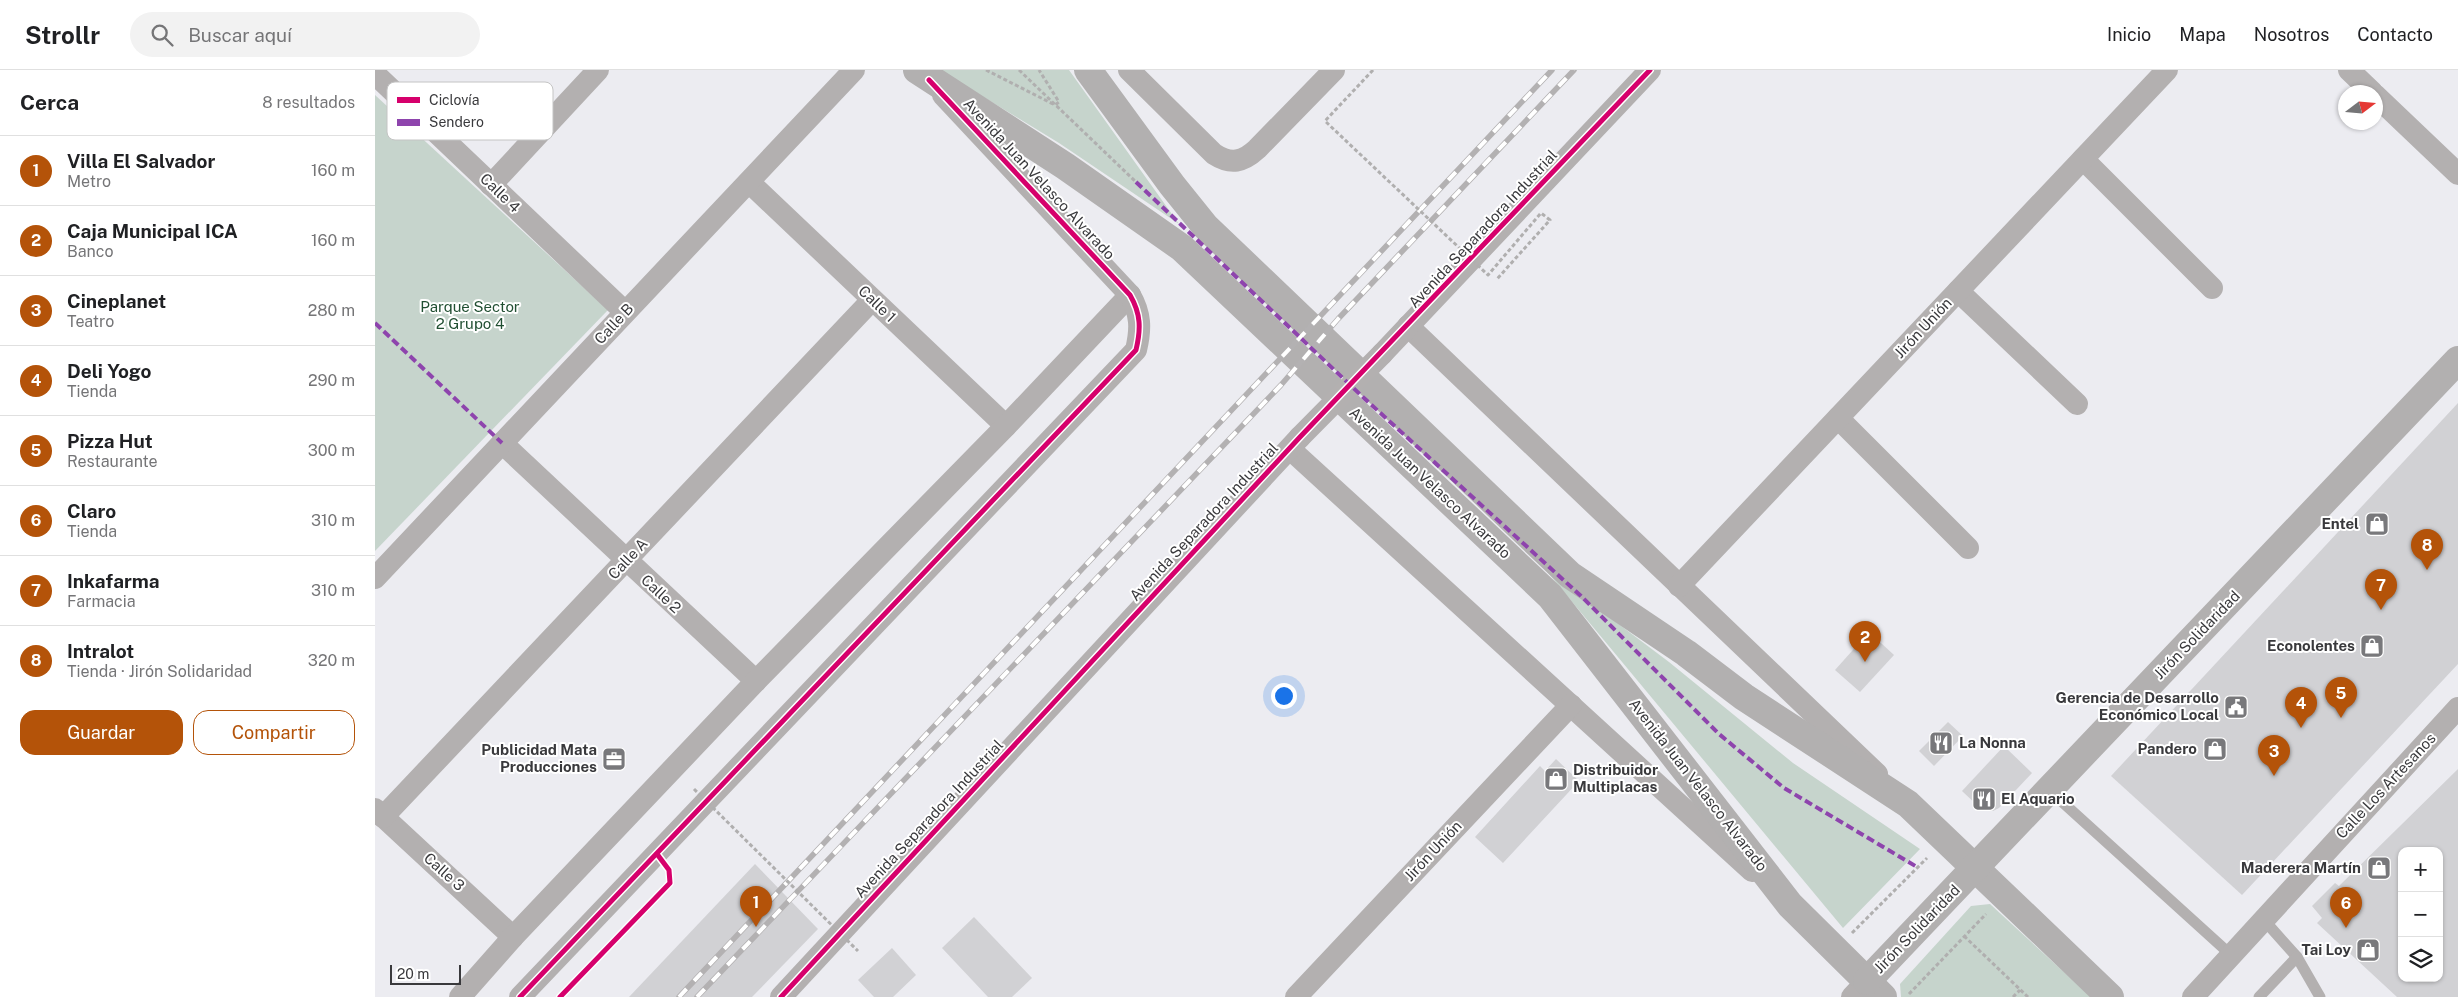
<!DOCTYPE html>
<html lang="es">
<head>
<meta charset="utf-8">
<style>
	:root { --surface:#fff; --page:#f2f2f2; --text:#202124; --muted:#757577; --line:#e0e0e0; --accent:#b45309 }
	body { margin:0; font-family:"Public Sans",sans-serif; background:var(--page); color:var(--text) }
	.controls { position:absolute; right:15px; bottom:15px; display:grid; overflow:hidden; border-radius:10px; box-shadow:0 1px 4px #0004 }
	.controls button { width:45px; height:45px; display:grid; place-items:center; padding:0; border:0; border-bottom:1px solid var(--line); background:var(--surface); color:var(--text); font:25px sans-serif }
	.compass { position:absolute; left:1963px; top:15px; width:45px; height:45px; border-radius:50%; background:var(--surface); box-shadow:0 1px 4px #0004; rotate:74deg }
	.scale { position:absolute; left:15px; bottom:12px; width:71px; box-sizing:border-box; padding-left:5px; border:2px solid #39393c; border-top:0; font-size:14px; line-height:18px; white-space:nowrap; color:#39393c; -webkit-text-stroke:4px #fff; paint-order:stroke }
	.you { position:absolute; left:908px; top:625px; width:18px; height:18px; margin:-12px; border:4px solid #fff; border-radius:50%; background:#1a73e8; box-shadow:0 0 0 8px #1a73e833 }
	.badge { display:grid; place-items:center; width:32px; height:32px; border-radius:50%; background:var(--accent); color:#fff; font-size:16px; font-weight:700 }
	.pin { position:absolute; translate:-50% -41px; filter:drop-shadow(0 1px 2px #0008) }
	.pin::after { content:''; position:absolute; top:26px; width:18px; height:15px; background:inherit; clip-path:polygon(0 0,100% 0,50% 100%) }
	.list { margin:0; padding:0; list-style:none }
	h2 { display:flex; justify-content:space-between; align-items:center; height:65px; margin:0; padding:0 20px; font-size:21px }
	h2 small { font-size:16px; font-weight:400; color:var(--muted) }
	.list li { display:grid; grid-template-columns:32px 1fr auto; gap:15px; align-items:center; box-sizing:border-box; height:70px; padding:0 20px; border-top:1px solid var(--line) }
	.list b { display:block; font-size:19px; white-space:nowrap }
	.list p { margin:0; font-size:16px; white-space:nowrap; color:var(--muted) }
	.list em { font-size:16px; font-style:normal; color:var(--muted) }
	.actions { display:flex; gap:10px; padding:15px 20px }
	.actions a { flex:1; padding:11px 0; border:1px solid var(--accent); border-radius:15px; text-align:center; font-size:18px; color:var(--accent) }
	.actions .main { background:var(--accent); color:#fff }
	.icon { flex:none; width:28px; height:28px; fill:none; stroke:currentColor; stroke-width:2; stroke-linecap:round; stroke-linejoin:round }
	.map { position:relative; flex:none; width:2083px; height:927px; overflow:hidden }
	header { display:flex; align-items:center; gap:30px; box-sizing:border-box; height:70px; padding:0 25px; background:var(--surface); border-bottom:1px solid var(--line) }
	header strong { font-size:24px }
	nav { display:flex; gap:28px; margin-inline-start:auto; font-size:18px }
	.search { width:350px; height:45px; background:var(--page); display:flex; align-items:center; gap:12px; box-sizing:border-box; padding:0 18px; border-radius:28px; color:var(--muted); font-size:19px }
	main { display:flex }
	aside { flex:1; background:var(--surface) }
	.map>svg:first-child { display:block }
	.green { fill:#c6d4cc }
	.building { fill:#d1d1d4; fill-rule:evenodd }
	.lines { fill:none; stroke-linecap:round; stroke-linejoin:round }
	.path { stroke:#b0afaf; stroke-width:3; stroke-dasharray:4 2.5; stroke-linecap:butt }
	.lane { stroke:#b3b0b0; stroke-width:11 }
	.street { stroke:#b3b0b0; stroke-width:22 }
	.secondary { stroke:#b2b0b0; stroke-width:28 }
	.rail-casing { stroke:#b3b1b2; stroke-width:5.5 }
	.rail { stroke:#fff; stroke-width:4; stroke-dasharray:11; stroke-linecap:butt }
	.path-bridge { stroke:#b0afaf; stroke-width:3; stroke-dasharray:4 2.5; stroke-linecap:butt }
	.street-bridge { stroke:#b3b0b0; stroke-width:22 }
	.quiet { stroke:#8e44ad; stroke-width:4; stroke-dasharray:8 4; stroke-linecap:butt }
	.cycleway-casing { stroke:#fff; stroke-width:8 }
	.cycleway { stroke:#d6006c; stroke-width:5 }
	.labels { text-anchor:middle; stroke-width:4; stroke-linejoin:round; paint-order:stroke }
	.street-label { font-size:15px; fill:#39393c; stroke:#fff }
	.park-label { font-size:15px; fill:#214f32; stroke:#fff }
	.poi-label { font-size:15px; font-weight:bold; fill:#39393c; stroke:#fff; text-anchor:end }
	.key { fill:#fff; stroke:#c4c4c4; stroke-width:1 }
	.key-label { font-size:14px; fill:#39393c }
</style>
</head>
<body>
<header>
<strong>Strollr</strong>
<div class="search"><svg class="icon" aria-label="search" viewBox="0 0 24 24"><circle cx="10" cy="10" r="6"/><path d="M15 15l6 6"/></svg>Buscar aquí</div>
<nav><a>Inicio</a><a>Mapa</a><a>Nosotros</a><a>Contacto</a></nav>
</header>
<main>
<aside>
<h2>Cerca<small>8 resultados</small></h2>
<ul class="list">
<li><span class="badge">1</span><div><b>Villa El Salvador</b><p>Metro</p></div><em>160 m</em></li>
<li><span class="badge">2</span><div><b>Caja Municipal ICA</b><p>Banco</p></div><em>160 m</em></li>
<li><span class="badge">3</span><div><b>Cineplanet</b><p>Teatro</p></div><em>280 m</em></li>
<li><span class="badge">4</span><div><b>Deli Yogo</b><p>Tienda</p></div><em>290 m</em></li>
<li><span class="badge">5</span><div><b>Pizza Hut</b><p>Restaurante</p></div><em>300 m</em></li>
<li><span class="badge">6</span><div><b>Claro</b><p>Tienda</p></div><em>310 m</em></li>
<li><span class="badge">7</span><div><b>Inkafarma</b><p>Farmacia</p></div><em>310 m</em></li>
<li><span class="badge">8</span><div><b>Intralot</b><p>Tienda · Jirón Solidaridad</p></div><em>320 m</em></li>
</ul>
<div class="actions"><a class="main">Guardar</a><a>Compartir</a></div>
</aside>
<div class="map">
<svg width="2083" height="927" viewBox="0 0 2083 927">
	<rect width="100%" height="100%" fill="#ececf1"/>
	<g class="green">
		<polygon points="564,0 694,0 804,154 684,73"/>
		<polygon points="0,25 233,240 0,481"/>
		<polygon points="1169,498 1294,592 1418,693 1545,779 1468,858"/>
		<polygon points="1615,834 1716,927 1526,927 1525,914 1596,836"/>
	</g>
	<g class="building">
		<polygon points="2083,333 2083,594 1867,825 1736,706"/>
		<polygon points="1494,562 1519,585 1485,622 1460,600"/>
		<polygon points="1573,652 1588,666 1559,696 1544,681"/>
		<polygon points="1629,676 1657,703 1624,738 1618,741 1605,738 1587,721"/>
		<polygon points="1181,689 1204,711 1128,793 1100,767 1165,696 1170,701"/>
		<path d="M2083 699V927H2022L1942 853 1947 848 1937 836 1960 813 1964 816ZM2027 781H2064V908H2027Z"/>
		<polygon points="380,794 443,859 377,927 254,927"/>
		<polygon points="599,847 657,908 637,927 613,927 567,878"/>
		<polygon points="517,878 541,905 518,927 499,927 483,910"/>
	</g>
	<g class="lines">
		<g class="path">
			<polyline points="611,0 680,35 684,32 664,0"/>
			<polyline points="644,0 761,112"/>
			<polyline points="1477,863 1552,788"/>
			<polyline points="1589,866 1653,927"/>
			<polyline points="1534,924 1611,844"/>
			<polyline points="1638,927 1645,920"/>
		</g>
		<g class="lane">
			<polyline points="1674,720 1856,885"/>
			<polyline points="1889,850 1922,887 1945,927"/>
			<polyline points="1884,927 1922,887"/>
		</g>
		<g class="street">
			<path d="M754 0 839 84C856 95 868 92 882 79L959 0"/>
			<polyline points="1974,0 1997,22"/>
			<polyline points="0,4 250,242"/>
			<polyline points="2000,25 2083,104"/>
			<polyline points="1708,89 1837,218"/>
			<polyline points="374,112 631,356"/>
			<polyline points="116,115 223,0"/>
			<polyline points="1583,221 1702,334"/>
			<polyline points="1033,256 1502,704"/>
			<polyline points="1007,284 1275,0"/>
			<polyline points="1463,348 1593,478"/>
			<polyline points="127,373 381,611"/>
			<polyline points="915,379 1377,801"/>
			<polyline points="0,508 479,0"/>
			<polyline points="1304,516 1792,0"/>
			<polyline points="0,739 138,867"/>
			<polyline points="8,747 497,230"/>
			<polyline points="85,927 138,867 381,611 631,356 755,225"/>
			<path d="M145 927 761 280C766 259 766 244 755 225L568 25"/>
			<polyline points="406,927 925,367"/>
			<polyline points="921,927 1196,635"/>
			<polyline points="1477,927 1492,911"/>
			<polyline points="1818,927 2083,638"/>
		</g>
		<g class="secondary">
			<polyline points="542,0 690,96 807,178 1175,526 1415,835 1508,927"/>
			<polyline points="713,0 797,115 830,156 1195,505 1311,583 1369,627 1533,734 1735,927"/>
			<polyline points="1492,911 2083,290"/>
		</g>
		<g class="rail-casing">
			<g id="rail">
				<polyline points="304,927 1177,0"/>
				<polyline points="322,927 906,315 963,249 1199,0"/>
			</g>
		</g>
		<use href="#rail" class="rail"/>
		<g class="path-bridge">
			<polyline points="998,0 950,51 1113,205 1166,143 1175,150 1122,209"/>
			<polyline points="319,719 483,881"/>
		</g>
		<polyline class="street-bridge" points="925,367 1007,284"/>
		<g class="quiet">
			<polyline points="761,112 990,329 1206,526 1344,664 1409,718 1542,797"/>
			<polyline points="0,253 127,373"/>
		</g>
		<g class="cycleway-casing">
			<g id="cycleway">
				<path d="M145 927 761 280C766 259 766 244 755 225L554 10"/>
				<polyline points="185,927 295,813 294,800 282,784"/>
				<polyline points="406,927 925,367 1275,0"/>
			</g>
		</g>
		<use href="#cycleway" class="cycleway"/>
	</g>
	<defs>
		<g id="shop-square" transform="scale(1.25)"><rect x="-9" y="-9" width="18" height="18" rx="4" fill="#78787b" stroke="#fff"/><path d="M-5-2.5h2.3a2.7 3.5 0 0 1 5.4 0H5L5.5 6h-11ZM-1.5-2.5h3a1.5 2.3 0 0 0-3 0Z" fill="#fff"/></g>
		<g id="civic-square" transform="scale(1.25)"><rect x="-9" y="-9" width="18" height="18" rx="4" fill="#78787b" stroke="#fff"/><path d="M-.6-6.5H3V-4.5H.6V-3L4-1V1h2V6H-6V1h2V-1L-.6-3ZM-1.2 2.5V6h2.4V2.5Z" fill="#fff"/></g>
		<g id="restaurant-square" transform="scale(1.25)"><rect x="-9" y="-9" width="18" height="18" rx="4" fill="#78787b" stroke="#fff"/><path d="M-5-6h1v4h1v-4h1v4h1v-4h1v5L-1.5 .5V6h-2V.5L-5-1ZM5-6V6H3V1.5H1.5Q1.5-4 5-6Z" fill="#fff"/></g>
		<g id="office-square" transform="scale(1.25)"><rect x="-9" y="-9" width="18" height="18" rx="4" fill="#78787b" stroke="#fff"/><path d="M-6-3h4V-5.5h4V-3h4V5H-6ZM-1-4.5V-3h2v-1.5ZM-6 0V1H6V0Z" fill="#fff"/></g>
	</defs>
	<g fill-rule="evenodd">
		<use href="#shop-square" x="2002" y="454"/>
		<use href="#shop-square" x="1997" y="576"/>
		<use href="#civic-square" x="1861" y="637"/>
		<use href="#restaurant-square" x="1566" y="673"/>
		<use href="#shop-square" x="1840" y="679"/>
		<use href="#office-square" x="239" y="689"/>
		<use href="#shop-square" x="1181" y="709"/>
		<use href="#restaurant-square" x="1609" y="729"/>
		<use href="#shop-square" x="2004" y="798"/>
		<use href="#shop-square" x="1993" y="880"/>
	</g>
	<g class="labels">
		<g class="street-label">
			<text transform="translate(664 109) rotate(47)" y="5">Avenida Juan Velasco Alvarado</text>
			<text transform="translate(125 123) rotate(44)" y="5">Calle 4</text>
			<text transform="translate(1108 159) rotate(-47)" y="5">Avenida Separadora Industrial</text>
			<text transform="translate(502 234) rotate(44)" y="5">Calle 1</text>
			<text transform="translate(239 254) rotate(-47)" y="5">Calle B</text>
			<text transform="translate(1548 258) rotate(-47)" y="5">Jirón Unión</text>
			<text transform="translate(1055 413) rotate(43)" y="5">Avenida Juan Velasco Alvarado</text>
			<text transform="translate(829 452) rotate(-47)" y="5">Avenida Separadora Industrial</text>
			<text transform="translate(253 489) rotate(-47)" y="5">Calle A</text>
			<text transform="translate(286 524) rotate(43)" y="5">Calle 2</text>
			<text transform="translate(1822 565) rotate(-46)" y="5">Jirón Solidaridad</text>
			<text transform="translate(1323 715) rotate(52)" y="5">Avenida Juan Velasco Alvarado</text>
			<text transform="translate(2011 716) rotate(-47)" y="5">Calle Los Artesanos</text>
			<text transform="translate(554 749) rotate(-47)" y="5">Avenida Separadora Industrial</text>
			<text transform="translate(1058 781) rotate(-47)" y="5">Jirón Unión</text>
			<text transform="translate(69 802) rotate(42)" y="5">Calle 3</text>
			<text transform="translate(1542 859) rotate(-46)" y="5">Jirón Solidaridad</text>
		</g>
		<g class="park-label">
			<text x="95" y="242">Parque Sector<tspan x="95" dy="17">2 Grupo 4</tspan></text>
		</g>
		<g class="poi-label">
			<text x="1984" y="459">Entel</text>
			<text x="1980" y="581">Econolentes</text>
			<text x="1844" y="633">Gerencia de Desarrollo<tspan x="1844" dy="17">Económico Local</tspan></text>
			<text x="1584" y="678" text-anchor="start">La Nonna</text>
			<text x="1822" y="684">Pandero</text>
			<text x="222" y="685">Publicidad Mata<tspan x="222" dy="17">Producciones</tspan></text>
			<text x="1198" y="705" text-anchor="start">Distribuidor<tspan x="1198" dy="17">Multiplacas</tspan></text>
			<text x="1626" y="734" text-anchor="start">El Aquario</text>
			<text x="1986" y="803">Maderera Martín</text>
			<text x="1976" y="885">Tai Loy</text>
		</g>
	</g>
	<rect x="12" y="12" width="166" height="58" rx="8" class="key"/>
	<rect x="22" y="27" width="23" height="6" fill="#d6006c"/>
	<rect x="22" y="49" width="23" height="7" fill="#8e44ad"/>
	<g class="key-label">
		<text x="54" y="35">Ciclovía</text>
		<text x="54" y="57">Sendero</text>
	</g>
</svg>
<div class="controls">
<button>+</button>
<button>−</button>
<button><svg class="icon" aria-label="layers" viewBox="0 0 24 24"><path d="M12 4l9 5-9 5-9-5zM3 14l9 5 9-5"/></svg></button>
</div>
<svg class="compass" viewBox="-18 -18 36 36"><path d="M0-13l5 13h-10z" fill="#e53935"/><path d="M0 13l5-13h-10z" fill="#757577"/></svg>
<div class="scale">20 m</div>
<div class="you"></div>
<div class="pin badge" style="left:381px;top:857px">1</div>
<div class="pin badge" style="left:1490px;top:592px">2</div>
<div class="pin badge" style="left:1899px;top:706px">3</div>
<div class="pin badge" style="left:1926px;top:658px">4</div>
<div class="pin badge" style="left:1966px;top:648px">5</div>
<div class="pin badge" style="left:1971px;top:858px">6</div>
<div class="pin badge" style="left:2006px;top:540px">7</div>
<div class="pin badge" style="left:2052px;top:500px">8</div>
</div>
</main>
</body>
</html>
